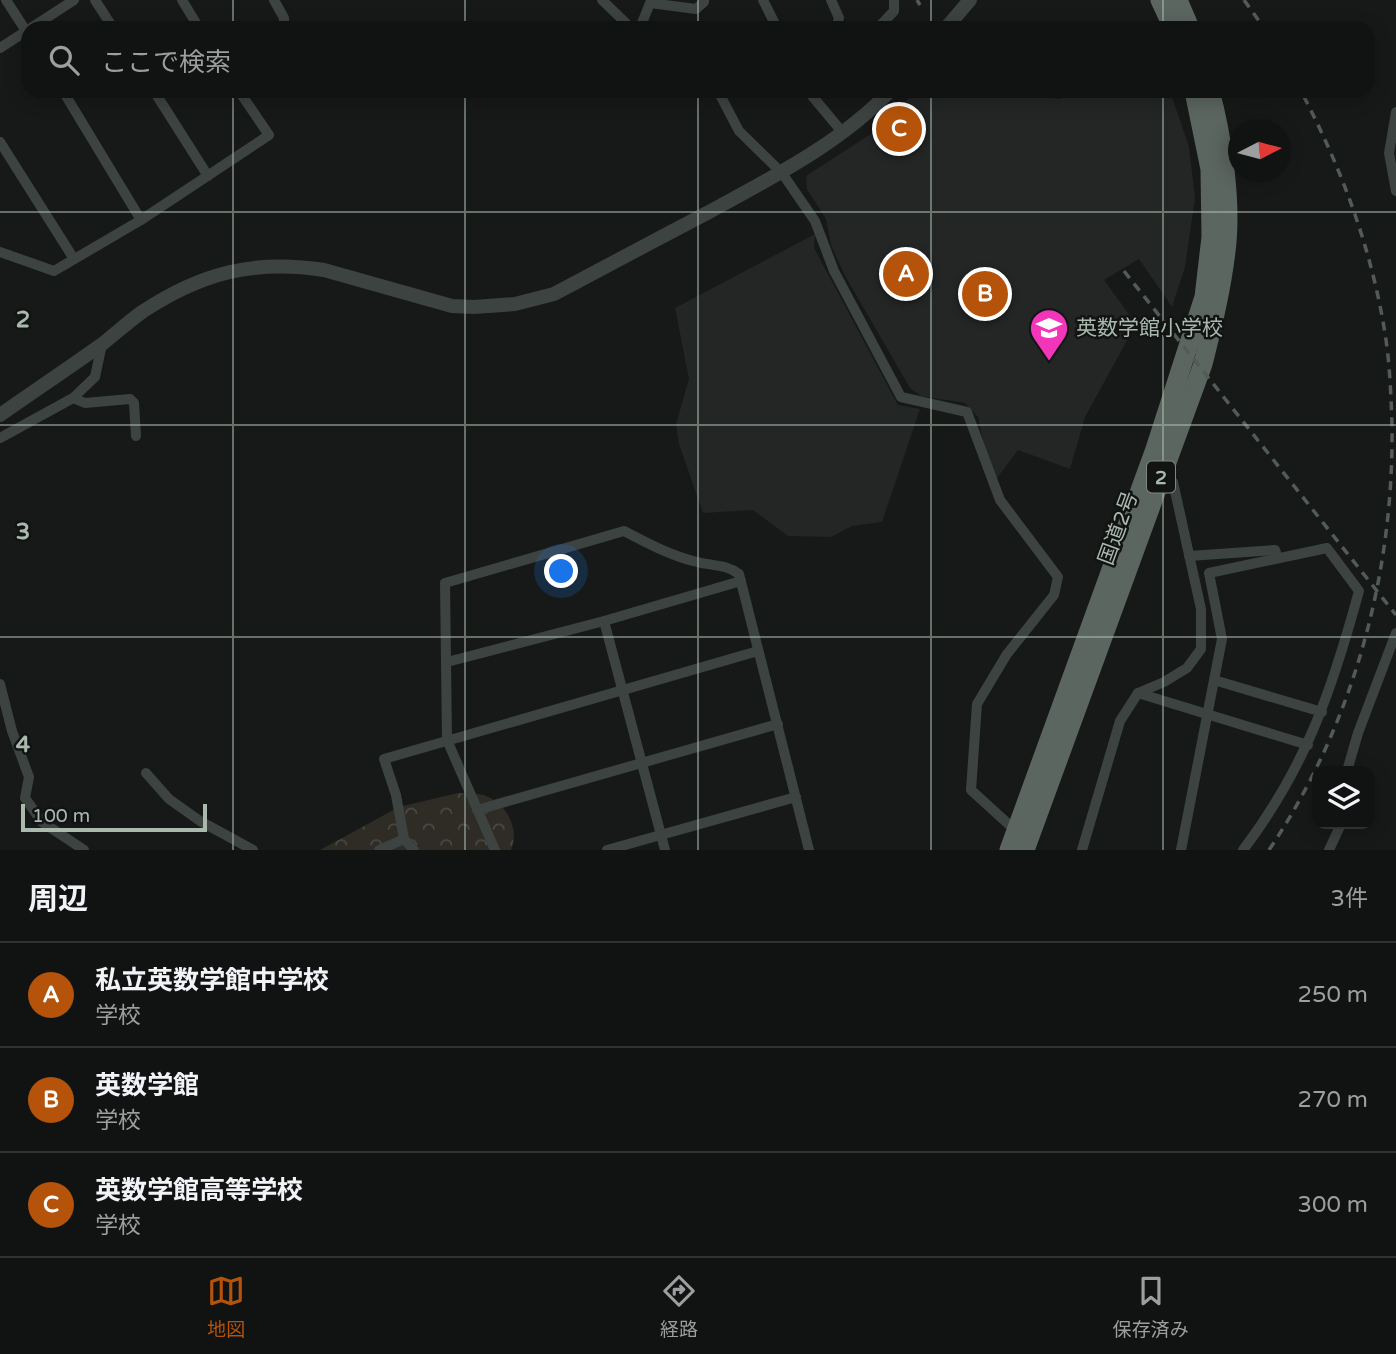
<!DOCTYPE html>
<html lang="ja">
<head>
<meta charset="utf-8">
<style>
	:root { --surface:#111312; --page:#1a1c1b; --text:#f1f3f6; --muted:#9c9e9f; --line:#303232; --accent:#b45309 }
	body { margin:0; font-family:"Varela Round","Noto Sans JP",sans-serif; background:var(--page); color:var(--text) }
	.controls { position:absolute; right:21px; bottom:21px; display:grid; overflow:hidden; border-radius:14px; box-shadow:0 4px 18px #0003 }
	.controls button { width:63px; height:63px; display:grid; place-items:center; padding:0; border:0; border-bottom:2px solid var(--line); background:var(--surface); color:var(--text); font:35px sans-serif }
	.compass { position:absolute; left:1228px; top:119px; width:63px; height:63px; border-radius:50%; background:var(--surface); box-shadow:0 4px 18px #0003; rotate:84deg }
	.scale { position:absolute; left:21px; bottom:18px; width:186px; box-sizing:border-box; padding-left:7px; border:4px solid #a9b9ae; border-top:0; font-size:19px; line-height:24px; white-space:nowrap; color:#a9b9ae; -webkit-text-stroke:5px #121413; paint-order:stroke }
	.you { position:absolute; left:562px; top:572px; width:24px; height:24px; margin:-18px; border:5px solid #fff; border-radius:50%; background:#1a73e8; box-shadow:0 0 0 10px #1a73e833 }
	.badge { display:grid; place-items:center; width:46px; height:46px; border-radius:50%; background:var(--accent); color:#fff; font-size:23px; font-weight:700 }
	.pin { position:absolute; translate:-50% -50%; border:4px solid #fff; box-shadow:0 2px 7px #0006 }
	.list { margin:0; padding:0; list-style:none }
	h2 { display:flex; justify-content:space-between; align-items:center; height:91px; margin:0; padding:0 28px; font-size:30px }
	h2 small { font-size:23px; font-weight:400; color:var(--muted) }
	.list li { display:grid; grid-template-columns:46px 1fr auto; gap:21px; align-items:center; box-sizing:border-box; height:105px; padding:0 28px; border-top:2px solid var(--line) }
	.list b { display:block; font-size:26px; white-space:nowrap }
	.list p { margin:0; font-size:23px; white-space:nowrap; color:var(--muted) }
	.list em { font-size:23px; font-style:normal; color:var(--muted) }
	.icon { flex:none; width:38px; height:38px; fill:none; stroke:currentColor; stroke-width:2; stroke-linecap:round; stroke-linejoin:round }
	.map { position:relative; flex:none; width:1396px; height:850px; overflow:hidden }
	.search { position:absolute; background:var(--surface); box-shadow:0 4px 18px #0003; left:21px; right:21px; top:21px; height:77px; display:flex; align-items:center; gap:18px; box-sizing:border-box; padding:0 24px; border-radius:21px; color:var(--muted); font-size:26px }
	.sheet { height:406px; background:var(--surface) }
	nav { display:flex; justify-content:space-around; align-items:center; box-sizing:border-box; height:98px; border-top:2px solid var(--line); background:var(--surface); font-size:19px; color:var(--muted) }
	nav a { display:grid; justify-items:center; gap:4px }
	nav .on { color:var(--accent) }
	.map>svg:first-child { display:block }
	.built { fill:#232625 }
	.forest { fill:url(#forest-crowns) }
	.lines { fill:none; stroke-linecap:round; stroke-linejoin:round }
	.minor { stroke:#3d4340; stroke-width:10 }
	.tertiary { stroke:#3d4340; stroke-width:14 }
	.trunk { stroke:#5c6660; stroke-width:19 }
	.rail { stroke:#535b56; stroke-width:3.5; stroke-dasharray:9 7; stroke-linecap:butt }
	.grid { fill:none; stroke:#a9b9ae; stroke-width:2; stroke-opacity:0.55 }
	.labels { text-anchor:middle; stroke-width:5; stroke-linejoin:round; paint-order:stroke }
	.shield { fill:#121413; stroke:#7c8880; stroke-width:2 }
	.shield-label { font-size:19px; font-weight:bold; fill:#a9b9ae }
	.poi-label { font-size:21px; fill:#a9b9ae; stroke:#121413; text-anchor:start }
	.street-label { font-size:21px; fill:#a9b9ae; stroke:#121413 }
	.grid-label { font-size:23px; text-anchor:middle; font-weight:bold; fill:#a9b9ae; stroke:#121413; stroke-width:5; stroke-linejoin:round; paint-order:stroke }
</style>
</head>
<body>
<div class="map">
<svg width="1396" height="850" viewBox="0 0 1396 850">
	<defs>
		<pattern id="forest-crowns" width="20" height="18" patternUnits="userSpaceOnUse" patternTransform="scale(1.75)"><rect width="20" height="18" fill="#2e2c25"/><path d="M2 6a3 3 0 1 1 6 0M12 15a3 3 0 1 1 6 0" fill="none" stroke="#494842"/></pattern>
	</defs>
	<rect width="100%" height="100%" fill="#171918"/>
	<g class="built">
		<polygon points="916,91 989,91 1061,99 1064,91 1170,91 1189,147 1195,198 1185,267 1172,307 1139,259 1104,280 1136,324 1085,417 1070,469 1018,450 997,478 985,451 978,417 965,403 921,396 910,388 844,274 831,245 826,219 807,189 806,176 874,132"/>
		<polygon points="815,234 814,248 898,405 920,409 882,522 852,526 831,537 788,536 753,510 703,513 679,444 676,424 689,379 675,308"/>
	</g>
	<path class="forest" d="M458 793C466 794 479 793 486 796 507 804 520 830 511 850H320L399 807Z"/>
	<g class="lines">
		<g class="minor">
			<polyline points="6,0 28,34"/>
			<polyline points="95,0 113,28"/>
			<polyline points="182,0 199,28"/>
			<polyline points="274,0 284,18 284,28"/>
			<polyline points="602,0 631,28"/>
			<polyline points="763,0 777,28"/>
			<polyline points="831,0 839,18 836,28"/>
			<polyline points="31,28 74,0"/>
			<polyline points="640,28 650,3 696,9 704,2 704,0"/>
			<polyline points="878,28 894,11 894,0"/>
			<polyline points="0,48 28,30"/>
			<polyline points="63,91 141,220"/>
			<polyline points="154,91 208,176"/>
			<polyline points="718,91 739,131 782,173 815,221 834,271 901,397 967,412 1000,500 1058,577 1054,595 1007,654 977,704 971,790 1016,831"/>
			<polyline points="808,91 843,133"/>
			<polyline points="1396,112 1389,153 1396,191"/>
			<polyline points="0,142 74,259"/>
			<polyline points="0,252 54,271 141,220 269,135 239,91"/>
			<polyline points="73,398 85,403 130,399 134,403 136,436"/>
			<polyline points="0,438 73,398 95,377 102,344"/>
			<polyline points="1189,556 1275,550 1278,558"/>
			<polyline points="604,621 665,850"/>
			<polyline points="447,662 604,621 741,581"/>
			<polyline points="1214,680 1322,712"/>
			<polyline points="0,684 12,731 29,777 25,798 42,822 84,850"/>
			<polyline points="1138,693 1308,745"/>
			<polyline points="1347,771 1358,733 1396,633"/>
			<polyline points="146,773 169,799 200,821 253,850"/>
			<polyline points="477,810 778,724"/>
			<polyline points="404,839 396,795 384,759 758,651"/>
			<polyline points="379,850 404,839 414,850"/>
			<path d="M495 850 447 740 445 583 624 531C647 543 671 556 697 562 712 566 726 564 739 574L809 850"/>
			<polyline points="607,850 796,797"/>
			<polyline points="1082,850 1120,721 1138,693 1164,682 1187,668 1201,649 1201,609 1173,482 1162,473"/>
			<path d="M1181 850 1222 639 1209 573 1327 548 1359 591C1332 690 1306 767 1243 850"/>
			<polyline points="1329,850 1341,824"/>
		</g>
		<g class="tertiary">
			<polyline points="946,28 970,0"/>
			<path d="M0 415C33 392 67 369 101 345 115 334 128 322 142 312 201 273 254 259 324 270L452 306 474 307 515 304 554 294C605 267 657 239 709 212 773 177 839 144 890 91"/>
		</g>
		<g class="trunk">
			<polyline points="1160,0 1173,28"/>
			<polyline points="1178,0 1190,28"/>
			<polyline points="1009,850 1155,449 1204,297 1211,237 1210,169 1194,91"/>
			<path d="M1025 850 1203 364C1213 324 1223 284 1227 242 1231 197 1222 134 1210 91"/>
		</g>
		<g class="rail">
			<polyline points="917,0 920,5"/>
			<polyline points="1244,0 1264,28"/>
			<polyline points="1124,271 1396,615"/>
			<path d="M1269 850C1353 725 1394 575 1392 425 1391 397 1390 368 1386 340 1373 252 1342 169 1301 91"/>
		</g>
	</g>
	<path class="grid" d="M233 0V28M465 0V28M698 0V28M931 0V28M1163 0V28M233 91V850M465 91V850M698 91V850M931 91V850M1163 91V850M0 212H1396M0 425H1396M0 637H1396"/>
	<defs>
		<g id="school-pin" transform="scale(2.0125)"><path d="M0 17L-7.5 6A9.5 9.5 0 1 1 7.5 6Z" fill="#f335b9" stroke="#121413"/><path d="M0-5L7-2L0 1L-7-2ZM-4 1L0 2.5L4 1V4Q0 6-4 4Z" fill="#fff"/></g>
	</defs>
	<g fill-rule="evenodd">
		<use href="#school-pin" x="1049" y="328"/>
	</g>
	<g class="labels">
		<rect class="shield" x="1147" y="461.5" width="28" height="31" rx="5"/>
		<g class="shield-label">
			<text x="1161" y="484">2</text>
		</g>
		<g class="poi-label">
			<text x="1076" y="335">英数学館小学校</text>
		</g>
		<g class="street-label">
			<text transform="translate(1118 528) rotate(-70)" y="7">国道2号</text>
		</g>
	</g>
	<g class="grid-label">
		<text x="23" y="327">2</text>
		<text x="23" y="539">3</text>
		<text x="23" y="752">4</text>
	</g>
</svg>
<div class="controls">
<button><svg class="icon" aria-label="layers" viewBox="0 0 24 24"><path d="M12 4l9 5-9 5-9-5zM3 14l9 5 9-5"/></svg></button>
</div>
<svg class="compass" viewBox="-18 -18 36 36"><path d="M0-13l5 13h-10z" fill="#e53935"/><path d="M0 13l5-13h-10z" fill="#9c9e9f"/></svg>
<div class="scale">100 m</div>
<div class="you"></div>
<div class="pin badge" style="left:906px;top:274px">A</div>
<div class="pin badge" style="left:985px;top:294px">B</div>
<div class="pin badge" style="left:899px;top:129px">C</div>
<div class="search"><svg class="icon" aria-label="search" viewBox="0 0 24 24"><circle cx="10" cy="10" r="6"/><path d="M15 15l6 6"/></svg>ここで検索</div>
</div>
<section class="sheet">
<h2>周辺<small>3件</small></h2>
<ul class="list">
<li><span class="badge">A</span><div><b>私立英数学館中学校</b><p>学校</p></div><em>250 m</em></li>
<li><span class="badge">B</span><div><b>英数学館</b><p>学校</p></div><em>270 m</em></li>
<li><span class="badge">C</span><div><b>英数学館高等学校</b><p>学校</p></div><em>300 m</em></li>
</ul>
</section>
<nav>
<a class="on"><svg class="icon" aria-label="map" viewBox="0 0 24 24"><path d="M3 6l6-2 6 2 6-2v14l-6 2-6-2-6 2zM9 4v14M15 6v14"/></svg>地図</a>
<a><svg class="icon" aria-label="directions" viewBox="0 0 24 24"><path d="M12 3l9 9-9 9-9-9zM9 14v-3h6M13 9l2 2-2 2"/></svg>経路</a>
<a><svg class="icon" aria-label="saved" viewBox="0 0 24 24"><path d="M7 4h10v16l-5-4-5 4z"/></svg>保存済み</a>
</nav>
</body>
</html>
